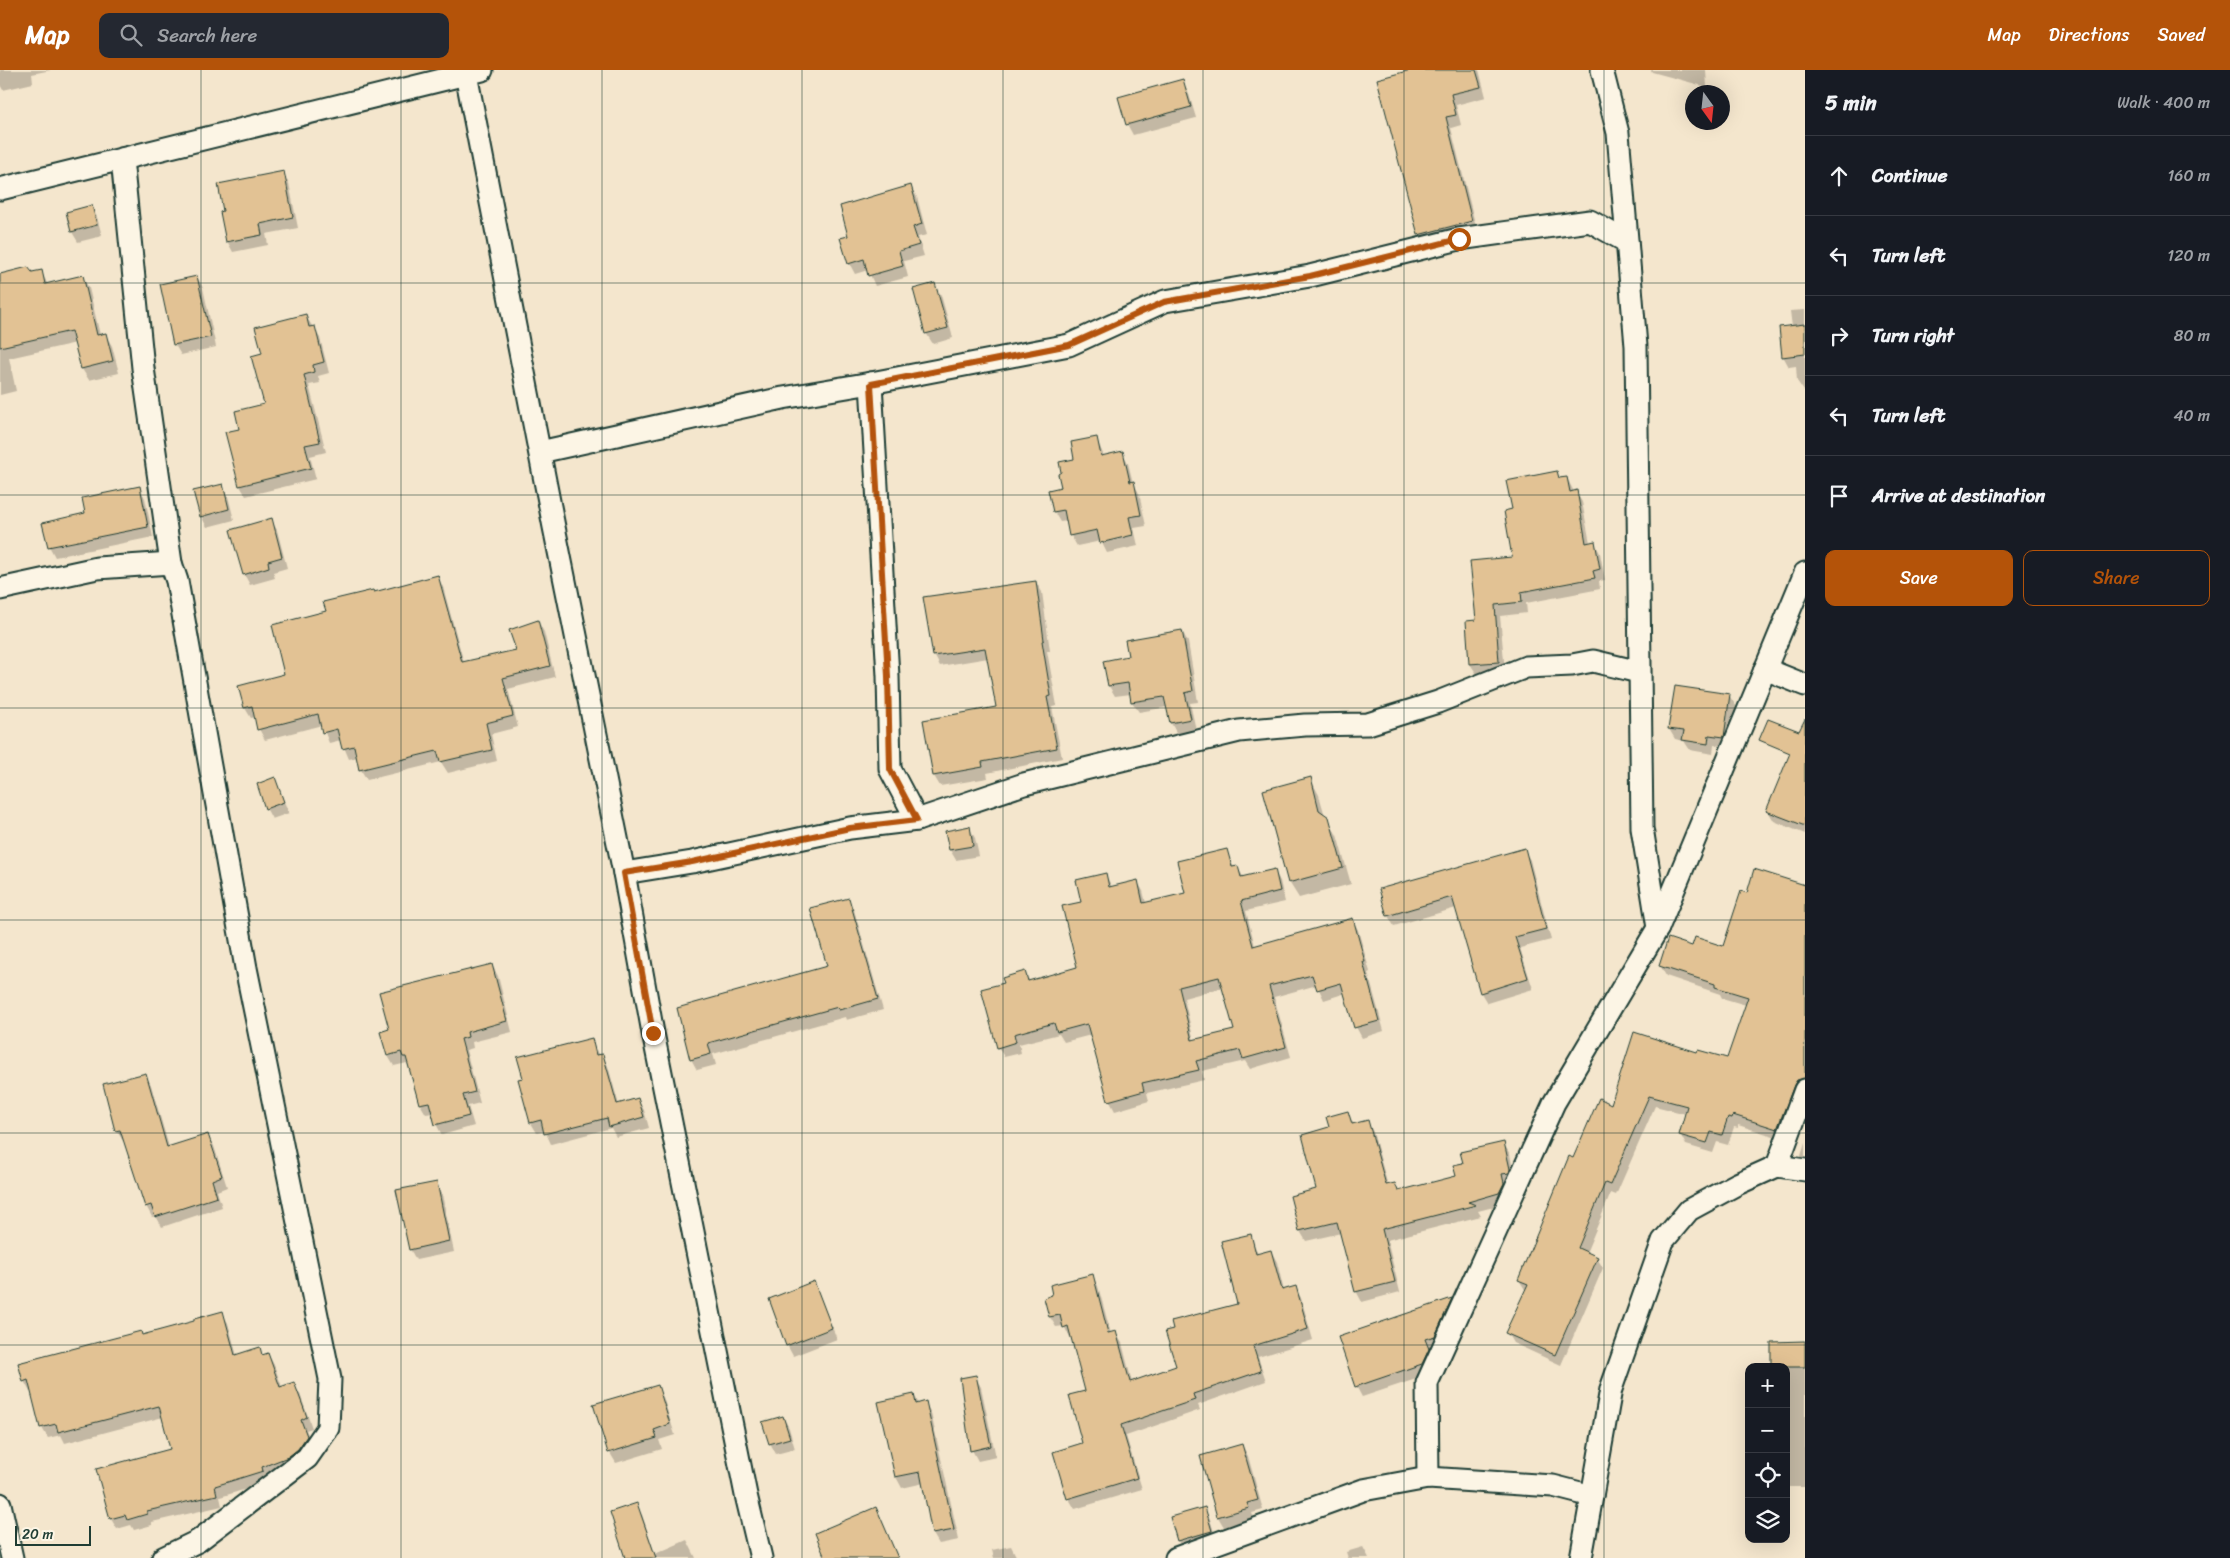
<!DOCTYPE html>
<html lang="en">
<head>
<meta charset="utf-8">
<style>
	:root { --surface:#171b24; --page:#242831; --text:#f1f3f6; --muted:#9ea1a6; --line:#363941; --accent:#b45309 }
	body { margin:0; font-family:Sriracha,sans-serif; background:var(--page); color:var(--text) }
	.controls { position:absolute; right:15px; bottom:15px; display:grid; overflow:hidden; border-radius:10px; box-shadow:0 5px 20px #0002 }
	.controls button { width:45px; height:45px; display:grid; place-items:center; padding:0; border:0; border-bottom:1px solid var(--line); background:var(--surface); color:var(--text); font:25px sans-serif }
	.compass { position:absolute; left:1685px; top:15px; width:45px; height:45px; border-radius:50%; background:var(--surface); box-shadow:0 5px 20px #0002; rotate:165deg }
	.scale { position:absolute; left:15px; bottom:12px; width:76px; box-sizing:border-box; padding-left:5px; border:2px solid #1f3d34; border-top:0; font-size:14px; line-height:18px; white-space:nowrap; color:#1f3d34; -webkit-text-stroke:4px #fcf5e5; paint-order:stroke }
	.stop { position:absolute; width:15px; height:15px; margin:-11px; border:4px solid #b45309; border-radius:50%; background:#fff }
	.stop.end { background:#b45309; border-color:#fff; box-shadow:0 1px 5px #0008 }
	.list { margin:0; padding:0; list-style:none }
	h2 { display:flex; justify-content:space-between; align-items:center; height:65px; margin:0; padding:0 20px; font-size:21px }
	h2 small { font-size:16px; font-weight:400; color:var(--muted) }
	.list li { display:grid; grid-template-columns:32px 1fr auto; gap:15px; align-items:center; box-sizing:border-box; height:80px; padding:0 20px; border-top:1px solid var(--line) }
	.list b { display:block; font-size:19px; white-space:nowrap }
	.list em { font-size:16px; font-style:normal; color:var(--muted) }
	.actions { display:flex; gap:10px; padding:15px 20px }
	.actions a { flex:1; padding:11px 0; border:1px solid var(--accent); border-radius:10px; text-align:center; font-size:18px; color:var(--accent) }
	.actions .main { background:var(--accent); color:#fff }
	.icon { flex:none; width:28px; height:28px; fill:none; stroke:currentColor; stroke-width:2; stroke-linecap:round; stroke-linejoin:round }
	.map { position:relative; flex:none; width:1805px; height:1488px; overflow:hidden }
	header { display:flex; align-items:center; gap:30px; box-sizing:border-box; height:70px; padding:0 25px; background:var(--accent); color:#fff }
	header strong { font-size:24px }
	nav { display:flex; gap:28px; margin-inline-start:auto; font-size:18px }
	.search { width:350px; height:45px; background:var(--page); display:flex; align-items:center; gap:12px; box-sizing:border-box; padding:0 18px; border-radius:10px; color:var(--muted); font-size:19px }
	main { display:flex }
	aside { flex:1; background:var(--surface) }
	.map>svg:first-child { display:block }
	.shadow { fill:#0003; fill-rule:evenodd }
	.building { fill:#e2c294; stroke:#1f3d34; fill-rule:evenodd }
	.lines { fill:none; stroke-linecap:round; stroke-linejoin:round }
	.minor-casing { stroke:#1f3d34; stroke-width:25 }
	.minor { stroke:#fcf5e5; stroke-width:21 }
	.route { stroke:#b45309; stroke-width:6 }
	.grid { fill:none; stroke:#1f3d34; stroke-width:1; stroke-opacity:0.55 }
</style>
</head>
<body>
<header>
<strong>Map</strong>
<div class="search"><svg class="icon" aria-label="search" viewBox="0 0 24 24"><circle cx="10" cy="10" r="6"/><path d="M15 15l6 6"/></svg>Search here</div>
<nav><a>Map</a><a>Directions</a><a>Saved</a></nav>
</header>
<main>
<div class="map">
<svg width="1805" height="1488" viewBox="0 0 1805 1488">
	<rect width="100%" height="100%" fill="#f4e6cd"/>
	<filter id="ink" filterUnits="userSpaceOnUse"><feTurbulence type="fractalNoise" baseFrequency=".02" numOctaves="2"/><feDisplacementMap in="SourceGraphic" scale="10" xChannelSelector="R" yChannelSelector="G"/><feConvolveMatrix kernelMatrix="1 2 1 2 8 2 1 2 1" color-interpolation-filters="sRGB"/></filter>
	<g filter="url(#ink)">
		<g class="shadow">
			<polygon points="0,0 51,0 32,4 33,13 3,20 0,15"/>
			<polygon points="1416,0 1479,0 1486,27 1456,35 1461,55 1451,58 1477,161 1425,175 1419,164"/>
			<polygon points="1651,0 1706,0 1707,17 1652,2"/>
			<polygon points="1182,11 1188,21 1196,48 1133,65 1127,54"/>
			<polygon points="283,102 289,113 298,158 266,164 268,175 233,182 227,171"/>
			<polygon points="911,117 917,127 927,165 918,167 924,186 904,191 908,207 875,216 868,200 855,204 849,193 850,167"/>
			<polygon points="91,136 97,147 102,166 78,172 72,162 67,143"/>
			<polygon points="41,201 48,215 82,207 89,218 100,265 105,264 112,276 119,303 89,310 82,299 76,273 9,288 16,321 0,325 0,205"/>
			<polygon points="197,207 203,218 216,277 181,285 175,275"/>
			<polygon points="934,214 941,225 953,268 933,274 926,263"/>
			<polygon points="1805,240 1805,321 1804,321 1797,311 1796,296 1789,297 1783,286 1792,257 1790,241"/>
			<polygon points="305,245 320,268 329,303 318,306 320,313 309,315 326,382 310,386 316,409 246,426 240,416 227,363 241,360 265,335 263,284"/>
			<polygon points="1096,368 1104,386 1122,382 1128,393 1133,413 1139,423 1146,456 1134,458 1138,476 1107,483 1101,471 1077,476 1071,466 1068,451 1060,452 1054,442 1062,418 1075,390"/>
			<polygon points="1557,403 1560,409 1567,408 1574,422 1576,422 1582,432 1590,473 1594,472 1600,483 1605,510 1599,511 1600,519 1526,533 1527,543 1500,546 1505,602 1477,604 1470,594 1478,551 1514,488 1513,440"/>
			<polygon points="222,415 228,426 234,450 207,457 201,446"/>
			<polygon points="139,417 145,428 153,467 55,487 49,476 86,444"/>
			<polygon points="271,450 277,460 287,498 273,502 275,508 250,515 244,504"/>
			<polygon points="437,506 443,517 464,593 517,580 538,551 544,562 555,607 508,619 518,657 491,664 497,691 448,703 441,692 367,710 361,700 358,687 349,689 341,670 329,673 322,655 265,670 259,659 256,647 251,648 245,638 285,605 327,542 374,523"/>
			<polygon points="1036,512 1042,522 1050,581 1047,581 1057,636 1052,637 1062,688 987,703 988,708 940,716 934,706 997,638 988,588 940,596 934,585"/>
			<polygon points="1182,561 1188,572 1198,632 1190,633 1196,660 1177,664 1171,653 1168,637 1139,642 1132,632 1131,624 1115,626 1109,616 1105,592 1130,587"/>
			<polygon points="1729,625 1736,636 1729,677 1714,675 1713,684 1690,680 1684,671 1675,669 1669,659"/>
			<polygon points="1805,684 1805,764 1774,751 1768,741"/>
			<polygon points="1310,708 1319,725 1325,746 1337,765 1351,814 1299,828 1289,812"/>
			<polygon points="274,709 289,743 272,749 266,738"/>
			<polygon points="969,757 975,768 979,786 956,790 950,780 946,762"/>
			<polygon points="1524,780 1530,790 1551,870 1520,878 1533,919 1487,933 1481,923 1456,838 1394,856 1388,846 1380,820"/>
			<path d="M1226 781 1234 798 1237 797 1244 808 1274 800 1280 811 1285 832 1246 841 1255 876 1352 849 1358 860 1370 902 1368 903 1384 961 1362 968 1356 957 1346 923 1324 930 1317 915 1274 927 1291 987 1250 999 1245 991 1202 1001 1204 1010 1147 1023 1149 1031 1115 1041 1109 1030 1091 965 1064 972 1059 964 1019 974 1021 983 1004 987 998 977 1005 914 1025 902 1030 912 1078 898 1083 833 1105 804 1112 817 1137 811 1143 821 1146 833 1186 824ZM1224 917 1236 961 1194 971 1184 928Z"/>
			<polygon points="1805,816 1805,1001 1783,1069 1738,1055 1738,1058 1734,1057 1728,1075 1717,1072 1713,1083 1686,1075 1680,1064 1686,1044 1655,1036 1616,1125 1611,1123 1586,1183 1597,1188 1603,1198 1561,1295 1513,1273 1507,1263 1526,1221 1519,1210 1574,1089 1612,1035 1698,984 1728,989 1746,935 1722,928 1720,924 1666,906 1660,895 1693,877 1724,878 1747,824"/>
			<polygon points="848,829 854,840 883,940 846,950 845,947 713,984 716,995 697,1000 691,989 679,939 828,897"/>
			<polygon points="492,895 498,906 512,962 472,972 473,978 466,980 480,1033 468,1036 474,1056 442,1065 436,1054 433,1043 426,1044 420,1034 407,993 394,996 388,986 391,960"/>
			<polygon points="591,970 599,986 602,985 608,996 619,1035 638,1030 644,1040 649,1058 616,1067 611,1058 551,1074 545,1061 537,1063 531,1053 524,1009"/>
			<polygon points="145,1004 151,1015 169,1077 208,1066 214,1076 227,1117 217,1121 222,1137 162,1157 156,1146 152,1147 146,1136 125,1071 123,1071 117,1061 105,1015"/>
			<polygon points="1348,1043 1354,1055 1367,1051 1373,1062 1388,1116 1395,1114 1399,1122 1457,1106 1465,1094 1503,1073 1510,1084 1515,1111 1505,1134 1478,1141 1481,1146 1387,1170 1400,1222 1362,1232 1356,1221 1341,1163 1306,1171 1300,1161 1317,1120 1330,1058"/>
			<polygon points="1805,1072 1805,1094 1801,1086"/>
			<polygon points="436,1113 442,1124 454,1182 416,1190 410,1179"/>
			<polygon points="1250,1165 1258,1184 1271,1181 1277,1192 1284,1221 1295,1218 1301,1228 1313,1270 1258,1287 1266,1311 1198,1335 1200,1340 1126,1366 1142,1419 1075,1439 1069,1429 1055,1383 1083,1374 1087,1322 1072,1267 1070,1268 1064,1256 1056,1257 1050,1247 1045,1229 1092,1205 1098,1216 1111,1264 1115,1262 1122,1273 1132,1312 1178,1297 1238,1235"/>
			<polygon points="814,1213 837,1269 793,1286 787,1275"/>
			<polygon points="1451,1230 1457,1240 1440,1276 1430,1279 1434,1291 1428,1305 1362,1327 1356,1316"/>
			<polygon points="222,1243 228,1253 237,1286 259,1279 263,1286 268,1284 274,1295 282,1317 293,1313 300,1324 312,1358 306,1360 313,1377 269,1412 220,1427 222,1436 152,1452 152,1455 134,1460 131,1455 117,1459 111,1449 171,1380 163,1347 65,1373 61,1365 48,1368 42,1358 32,1321 30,1322 24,1311 142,1266 196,1252"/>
			<polygon points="1805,1273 1805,1417 1786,1417 1786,1297"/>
			<polygon points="975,1307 981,1317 996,1387 978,1391 972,1380"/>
			<polygon points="657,1316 663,1327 675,1365 659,1370 662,1379 616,1393 610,1383 595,1335"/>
			<polygon points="914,1325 919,1334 925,1333 931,1343 959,1470 939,1474 933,1464 924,1413 902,1418 896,1407 880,1332"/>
			<polygon points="783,1347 789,1358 795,1379 776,1384 770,1373"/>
			<polygon points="1242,1375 1248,1386 1263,1440 1252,1443 1254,1449 1224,1457 1218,1447"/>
			<polygon points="636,1435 642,1445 655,1484 687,1470 696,1488 627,1488"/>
			<polygon points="1204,1438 1210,1449 1217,1472 1184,1481 1178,1471 1172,1448"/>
			<polygon points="1011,1476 1017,1488 994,1488 992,1480"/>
			<polygon points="1363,1477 1369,1488 1348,1488 1346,1482"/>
		</g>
		<g class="building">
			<polygon points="1411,0 1476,0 1481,17 1451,24 1456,45 1446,47 1472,151 1418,165 1377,9"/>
			<polygon points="1183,9 1191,37 1126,55 1118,27"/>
			<polygon points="284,101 293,147 260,154 262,165 226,172 220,142 223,141 218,114"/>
			<polygon points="911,115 922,154 913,157 919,175 899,181 903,196 868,206 864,189 848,194 840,168 848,166 840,136"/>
			<polygon points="92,135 97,155 71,162 66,142"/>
			<polygon points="28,197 32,202 42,200 45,214 83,205 97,265 106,263 113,291 81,299 71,261 0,277 0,204"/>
			<polygon points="197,206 211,267 173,275 160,214"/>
			<polygon points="935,213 948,258 925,264 913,219"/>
			<polygon points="306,244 309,257 315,256 324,292 313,295 314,302 304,305 320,372 305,375 311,398 239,416 225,362 239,359 235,341 264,334 251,286 262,283 255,257"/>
			<polygon points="1805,254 1805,284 1782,287 1779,257"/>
			<polygon points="1097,367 1101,386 1123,381 1130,412 1134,411 1141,445 1129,447 1133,465 1100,473 1097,460 1069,466 1064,440 1053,442 1048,420 1061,417 1058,404 1061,402 1059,392 1074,389 1071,372"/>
			<polygon points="1557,401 1559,408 1567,407 1570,422 1577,420 1586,473 1595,471 1600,499 1593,501 1595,508 1521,522 1522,532 1495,535 1499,592 1469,594 1466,551 1476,550 1470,491 1512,487 1504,441 1512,439 1506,411"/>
			<polygon points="223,414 229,439 200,447 193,421"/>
			<polygon points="140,416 148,457 48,477 42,453 85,443 82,428"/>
			<polygon points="272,448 282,487 268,491 269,497 243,505 230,460"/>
			<polygon points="438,505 462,592 516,580 509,560 538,550 550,596 503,608 513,646 486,653 492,680 440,692 437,681 359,700 354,676 342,679 337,659 322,663 318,644 257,660 252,636 244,638 238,616 284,604 272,555 326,541 323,532 373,520 374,522"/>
			<polygon points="1036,511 1044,570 1042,571 1051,626 1047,627 1057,678 982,692 983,697 933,706 923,650 996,637 985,578 933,586 923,527"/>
			<polygon points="1182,560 1193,621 1185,623 1191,649 1170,653 1164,627 1131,632 1128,613 1108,616 1103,591 1128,586 1125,570"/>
			<polygon points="1675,616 1730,624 1724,667 1709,665 1708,674 1682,670 1684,661 1668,659"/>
			<polygon points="1768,649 1799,661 1805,649 1805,756 1766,741 1790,683 1759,670"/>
			<polygon points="275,707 284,732 265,739 257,714"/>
			<polygon points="1311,707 1319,740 1329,747 1343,798 1288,813 1263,720"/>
			<polygon points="970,756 973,776 949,780 945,761"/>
			<polygon points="1525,778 1546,859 1515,867 1528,908 1480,923 1452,827 1387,846 1379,819"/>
			<path d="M1227 779 1232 797 1238 796 1241 807 1275 799 1280 821 1241 831 1253 876 1353 848 1365 892H1363L1379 951 1354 958 1341 913 1317 920 1312 905 1269 916 1286 977 1243 989 1240 980 1196 991 1199 1000 1142 1013 1144 1021 1108 1031 1087 954 1057 962 1054 953 1014 964 1016 972 997 978 981 919 1004 913 1002 908 1025 901 1028 911 1077 897 1062 836 1081 832 1076 810 1106 803 1109 817 1138 810 1143 833 1185 823 1177 791ZM1219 907 1234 960 1192 970 1179 917Z"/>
			<polygon points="1754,799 1805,815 1805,1008 1797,1010 1794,1015 1777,1059 1733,1045 1732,1048 1728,1047 1722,1065 1711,1062 1707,1073 1679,1065 1687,1036 1649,1026 1610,1115 1605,1113 1578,1178 1598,1187 1555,1285 1505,1263 1528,1214 1518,1210 1569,1086 1573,1088 1599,1028 1611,1034 1634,962 1697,982 1698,980 1727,988 1748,927 1715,917 1715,914 1659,896 1668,868 1692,876 1695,867 1723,876 1741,821 1747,823"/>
			<polygon points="849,828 878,929 839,940 838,937 708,973 711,984 690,990 677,938 827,896 810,838"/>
			<polygon points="492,894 507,951 467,962 468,967 461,969 475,1022 463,1025 469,1046 435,1055 429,1032 419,1034 406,987 403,987 401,982 387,986 380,962 389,959 379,922"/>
			<polygon points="592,968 596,985 603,984 617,1034 638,1028 644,1047 609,1057 607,1048 544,1064 541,1050 530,1053 518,1009 523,1008 517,987"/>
			<polygon points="146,1003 167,1077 208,1064 222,1106 212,1110 217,1127 155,1147 151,1135 145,1137 120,1060 115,1061 103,1014"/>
			<polygon points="1348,1041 1352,1054 1368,1050 1386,1115 1395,1113 1398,1121 1456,1106 1453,1095 1463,1093 1460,1082 1504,1072 1510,1099 1509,1103 1502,1104 1504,1113 1499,1123 1468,1132 1476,1135 1382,1159 1395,1212 1355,1222 1337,1152 1299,1161 1290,1126 1316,1119 1302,1065 1329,1057 1326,1047"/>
			<polygon points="437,1112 449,1171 409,1180 396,1120"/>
			<polygon points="1251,1164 1256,1184 1271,1180 1282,1220 1296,1216 1308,1259 1253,1276 1261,1301 1193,1324 1195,1330 1121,1355 1137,1408 1067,1429 1053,1382 1082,1373 1069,1325 1085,1321 1068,1256 1063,1258 1060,1245 1049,1247 1044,1228 1052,1225 1050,1215 1093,1204 1108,1263 1116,1261 1130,1312 1176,1296 1165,1261 1173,1259 1171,1251 1237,1234 1221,1171"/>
			<polygon points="814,1211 832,1258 786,1276 769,1229"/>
			<polygon points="1452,1228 1435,1266 1425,1269 1429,1279 1422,1294 1355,1317 1338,1267"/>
			<polygon points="223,1241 235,1285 260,1277 262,1285 268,1283 280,1317 294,1312 307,1347 301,1350 307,1366 298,1379 288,1387 262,1397 263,1401 215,1416 217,1425 147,1441 147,1444 127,1450 125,1445 110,1449 96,1399 170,1379 159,1336 58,1362 56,1354 40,1358 28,1310 23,1312 18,1293 141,1261 142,1265 194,1251 194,1249"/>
			<polygon points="1805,1271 1805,1297 1771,1297 1771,1272"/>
			<polygon points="976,1305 991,1376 970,1381 960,1308"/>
			<polygon points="658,1315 670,1354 654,1360 657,1368 608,1383 593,1334"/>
			<polygon points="914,1324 916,1334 926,1331 954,1460 932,1464 920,1402 895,1407 878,1332"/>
			<polygon points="783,1346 790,1368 769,1374 762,1352"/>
			<polygon points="1242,1374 1258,1430 1247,1433 1249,1438 1217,1447 1200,1386"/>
			<polygon points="637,1433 656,1488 625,1488 610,1442"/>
			<polygon points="876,1437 898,1488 825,1488 815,1463"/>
			<polygon points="1205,1437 1212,1461 1177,1471 1170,1447"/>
		</g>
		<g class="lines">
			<g class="minor-casing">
				<g id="minor">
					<polyline points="1602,0 1618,63 1636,276 1642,758 1658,858"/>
					<polyline points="466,4 554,457 624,803 653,963 746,1425 761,1488"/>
					<polyline points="122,89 143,298 171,493 177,511 246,898 330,1309 328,1358 307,1388 198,1471 163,1488"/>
					<polyline points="0,119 482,0"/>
					<polyline points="871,313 888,606 890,699 917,750"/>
					<polyline points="540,382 783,328 871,313 1069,275 1165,231 1310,206 1459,169 1590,151 1627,172"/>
					<polyline points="0,519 97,498 171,493"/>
					<polyline points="1765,599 1805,615"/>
					<polyline points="624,803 692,792 850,758 917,750 1024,714 1239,661 1305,655 1368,654 1438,632 1526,597 1572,595 1593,591 1639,602"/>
					<polyline points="1777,1096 1805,1020"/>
					<polyline points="1428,1408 1427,1313 1554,1033 1658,858 1805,503"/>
					<polyline points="0,1434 12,1488"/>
					<polyline points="1176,1488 1363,1420 1428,1408 1553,1416 1592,1426"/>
					<polyline points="1581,1488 1611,1319 1663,1171 1689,1140 1737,1114 1777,1096 1805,1100"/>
				</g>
			</g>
			<use href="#minor" class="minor"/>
		</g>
	</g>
	<g class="lines" filter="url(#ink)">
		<polyline class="route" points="653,963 624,803 692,792 850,758 917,750 890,699 888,606 871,314 1069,275 1164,232 1310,206 1459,169"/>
	</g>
	<path class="grid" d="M201 0V1488M401 0V1488M602 0V1488M802 0V1488M1003 0V1488M1203 0V1488M1404 0V1488M1604 0V1488M0 213H1805M0 425H1805M0 638H1805M0 850H1805M0 1063H1805M0 1275H1805"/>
</svg>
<div class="controls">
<button>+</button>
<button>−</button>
<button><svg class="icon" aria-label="locate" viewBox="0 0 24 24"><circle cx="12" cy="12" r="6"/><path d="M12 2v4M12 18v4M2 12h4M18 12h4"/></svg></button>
<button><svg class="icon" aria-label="layers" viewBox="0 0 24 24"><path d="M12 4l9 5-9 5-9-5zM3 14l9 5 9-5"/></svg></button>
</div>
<svg class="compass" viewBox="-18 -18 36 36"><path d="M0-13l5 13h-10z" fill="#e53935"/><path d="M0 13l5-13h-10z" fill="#9ea1a6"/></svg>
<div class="scale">20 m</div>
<div class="stop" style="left:1459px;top:169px"></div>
<div class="stop end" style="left:653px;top:963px"></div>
</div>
<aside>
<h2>5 min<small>Walk · 400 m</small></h2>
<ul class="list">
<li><svg class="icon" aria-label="ahead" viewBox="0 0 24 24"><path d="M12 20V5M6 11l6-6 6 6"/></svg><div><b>Continue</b></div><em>160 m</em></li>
<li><svg class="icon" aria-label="left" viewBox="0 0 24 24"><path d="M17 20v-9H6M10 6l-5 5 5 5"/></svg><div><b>Turn left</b></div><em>120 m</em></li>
<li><svg class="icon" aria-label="right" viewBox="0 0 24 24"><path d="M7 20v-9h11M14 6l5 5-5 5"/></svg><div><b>Turn right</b></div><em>80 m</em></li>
<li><svg class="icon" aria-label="left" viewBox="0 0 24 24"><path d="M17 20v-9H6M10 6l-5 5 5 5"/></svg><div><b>Turn left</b></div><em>40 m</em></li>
<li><svg class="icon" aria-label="arrive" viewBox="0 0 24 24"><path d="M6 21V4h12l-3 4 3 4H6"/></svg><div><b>Arrive at destination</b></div></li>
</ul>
<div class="actions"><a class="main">Save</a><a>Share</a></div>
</aside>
</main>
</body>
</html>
